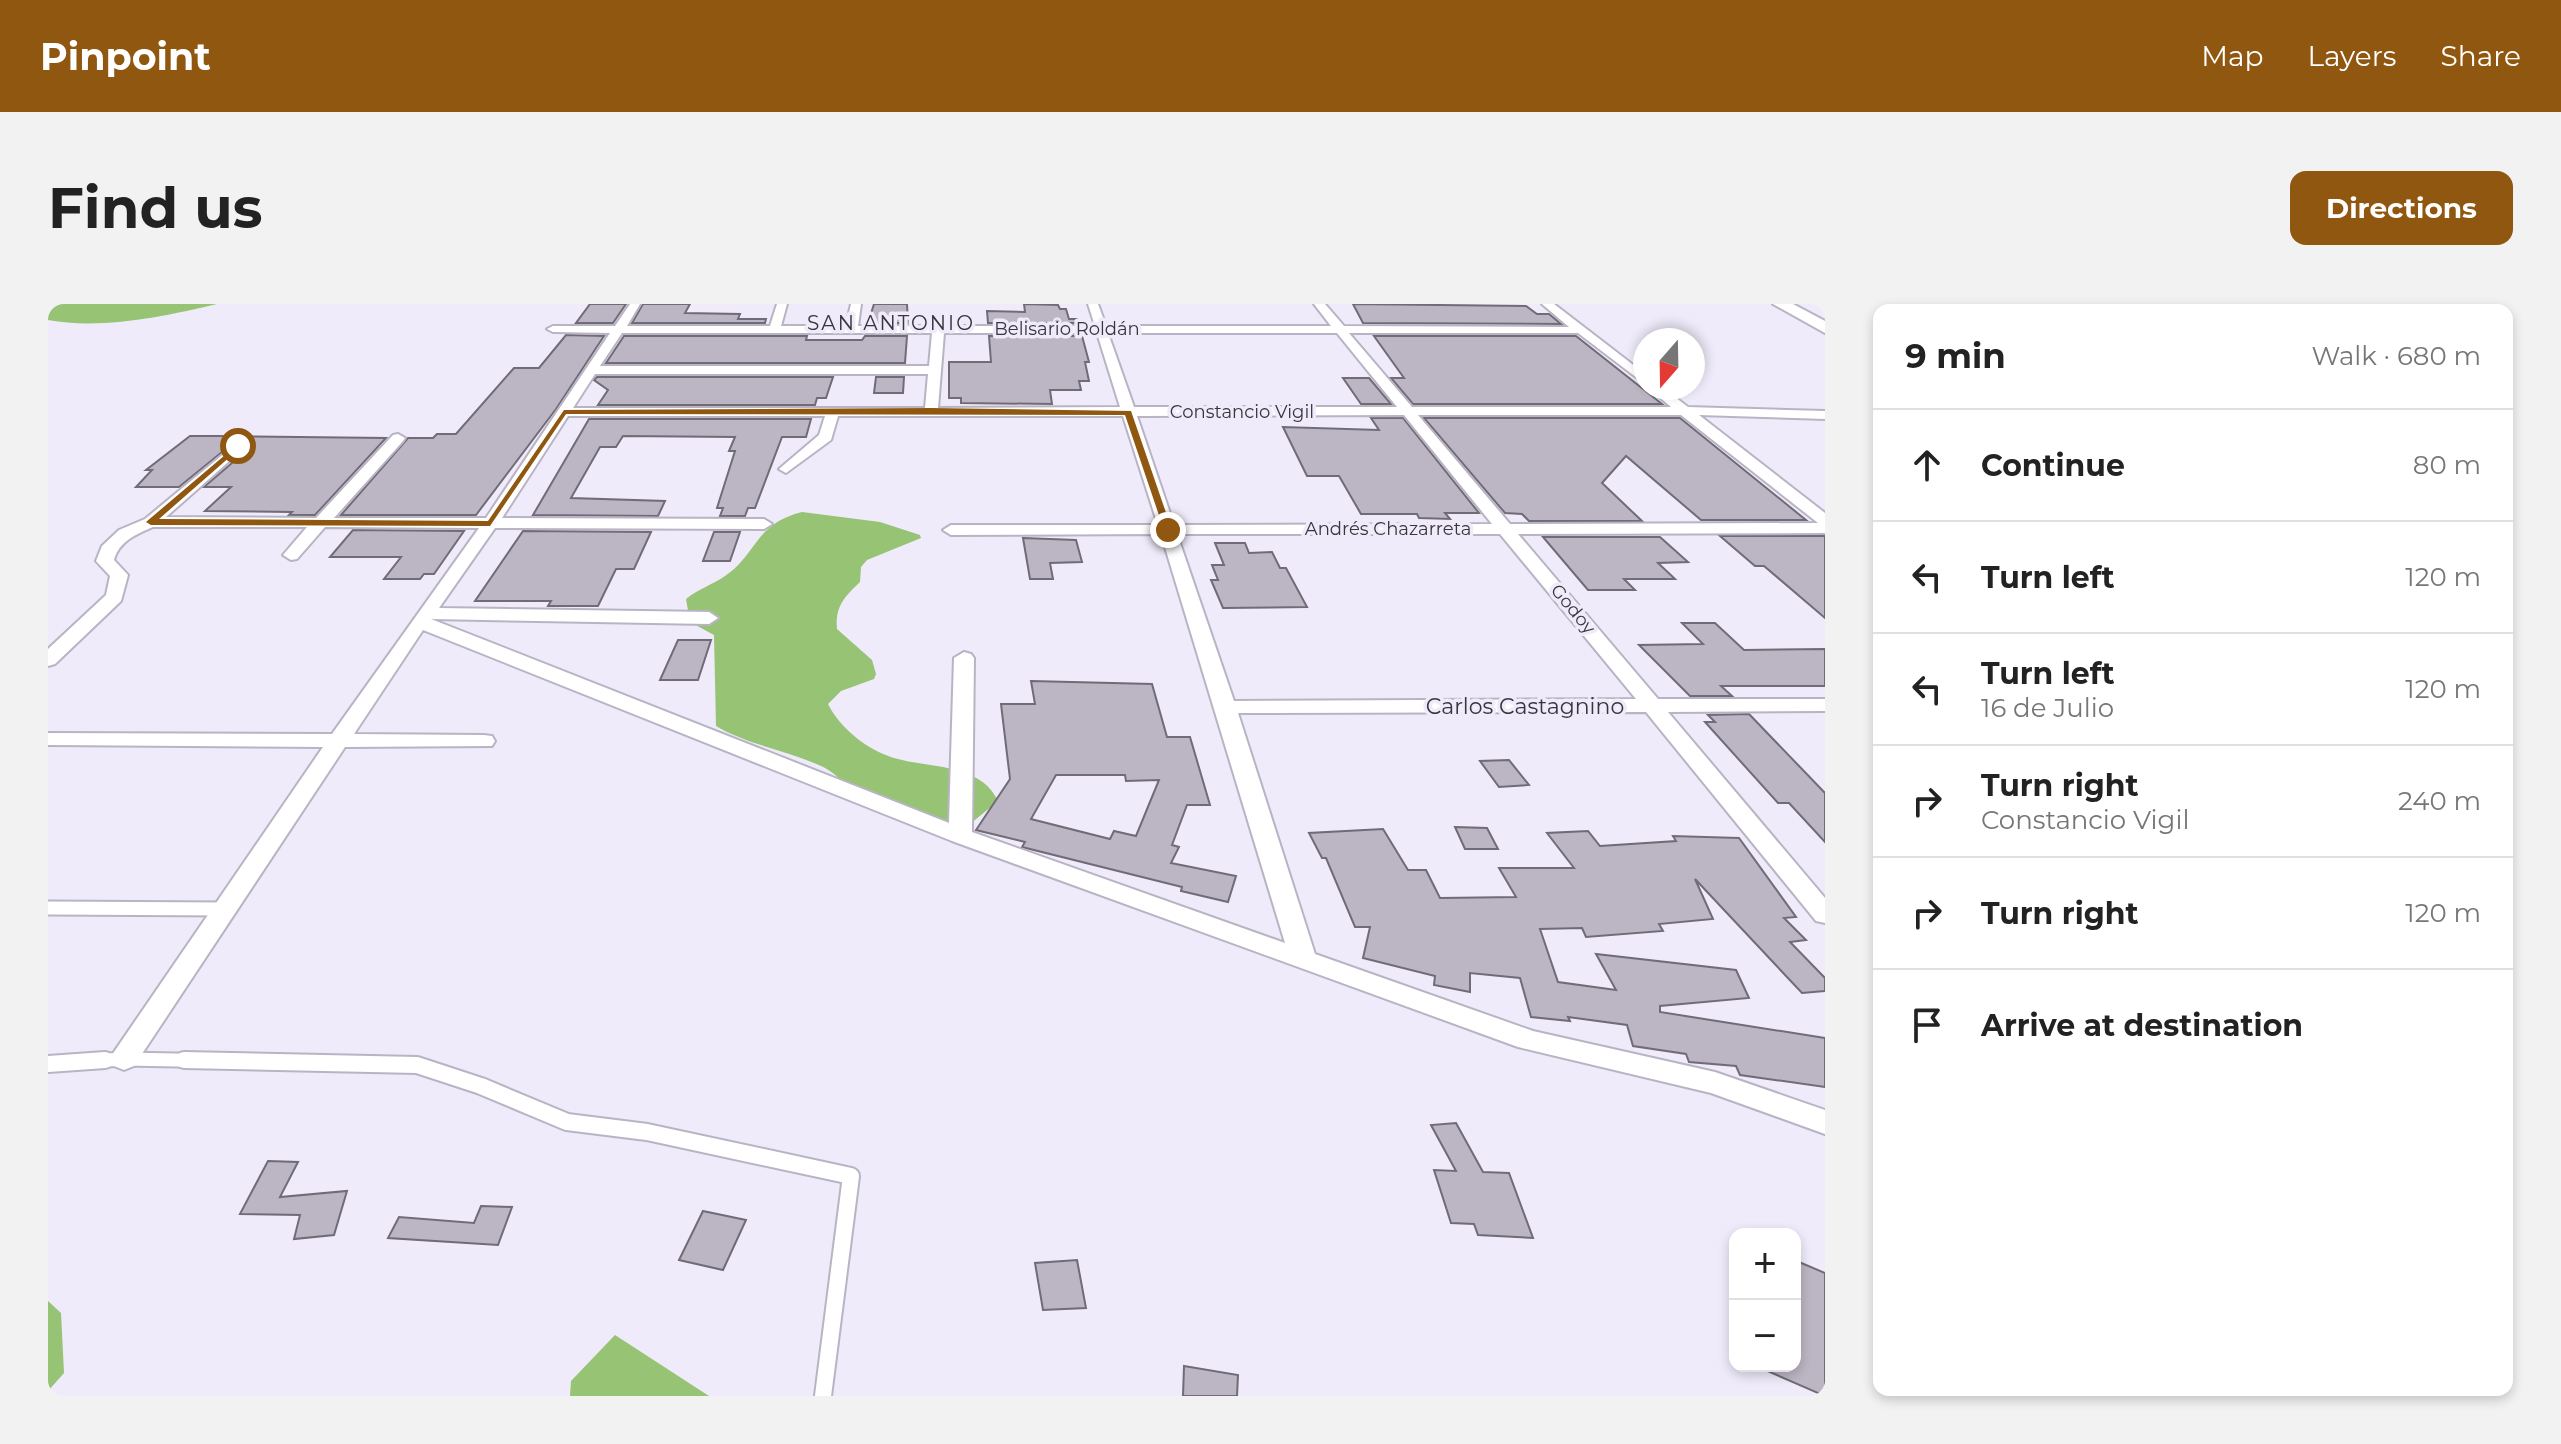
<!DOCTYPE html>
<html lang="en">
<head>
<meta charset="utf-8">
<style>
	:root { --surface:#fff; --page:#f2f2f2; --text:#222; --muted:#767676; --line:#e0e0e0; --accent:#8f5710 }
	body { margin:0; font-family:Montserrat,sans-serif; background:var(--page); color:var(--text) }
	.controls { position:absolute; right:24px; bottom:24px; display:grid; overflow:hidden; border-radius:16px; box-shadow:0 4px 12px #0003 }
	.controls button { width:72px; height:72px; display:grid; place-items:center; padding:0; border:0; border-bottom:2px solid var(--line); background:var(--surface); color:var(--text); font:40px sans-serif }
	.compass { position:absolute; left:1585px; top:24px; width:72px; height:72px; border-radius:50%; background:var(--surface); box-shadow:0 4px 12px #0003; rotate:200deg }
	.stop { position:absolute; width:24px; height:24px; margin:-18px; border:6px solid #8f5710; border-radius:50%; background:#fff }
	.stop.end { background:#8f5710; border-color:#fff; box-shadow:0 2px 8px #0008 }
	.list { margin:0; padding:0; list-style:none }
	h2 { display:flex; justify-content:space-between; align-items:center; height:104px; margin:0; padding:0 32px; font-size:34px }
	h2 small { font-size:26px; font-weight:400; color:var(--muted) }
	.list li { display:grid; grid-template-columns:52px 1fr auto; gap:24px; align-items:center; box-sizing:border-box; height:112px; padding:0 32px; border-top:2px solid var(--line) }
	.list b { display:block; font-size:30px; white-space:nowrap }
	.list p { margin:0; font-size:26px; white-space:nowrap; color:var(--muted) }
	.list em { font-size:26px; font-style:normal; color:var(--muted) }
	.icon { flex:none; width:44px; height:44px; fill:none; stroke:currentColor; stroke-width:2; stroke-linecap:round; stroke-linejoin:round }
	.map { position:relative; flex:none; width:1777px; height:1092px; overflow:hidden; border-radius:16px }
	header { display:flex; align-items:center; gap:48px; box-sizing:border-box; height:112px; padding:0 40px; background:var(--accent); color:#fff }
	header strong { font-size:38px }
	nav { display:flex; gap:44px; margin-inline-start:auto; font-size:28px }
	.intro { display:flex; align-items:center; justify-content:space-between; box-sizing:border-box; height:192px; padding:0 48px }
	h1 { margin:0; font-size:56px }
	.button { padding:20px 36px; border-radius:16px; background:var(--accent); color:#fff; font-size:28px; font-weight:700 }
	main { display:flex; gap:48px; padding:0 48px }
	aside { flex:1; background:var(--surface); border-radius:16px; box-shadow:0 4px 12px #0003 }
	.map>svg:first-child { display:block }
	.forest { fill:#96c374 }
	.building { fill:#bcb5c3; stroke:#716b78; stroke-width:2; fill-rule:evenodd }
	.lines { fill:none; stroke-linecap:round; stroke-linejoin:round }
	.service-far1-casing { stroke:#b9b4c3; stroke-width:17 }
	.service-casing { stroke:#b9b4c3; stroke-width:20 }
	.minor-casing { stroke:#b9b4c3; stroke-width:4 }
	.secondary-casing { stroke:#b9b4c3; stroke-width:4 }
	.service-far1 { stroke:#fff; stroke-width:13 }
	.service { stroke:#fff; stroke-width:16 }
	.minor { fill:#fff; fill-rule:evenodd }
	.secondary { fill:#fff; fill-rule:evenodd }
	.route { fill:#8f5710 }
	.labels { text-anchor:middle; stroke-width:7; stroke-linejoin:round; paint-order:stroke }
	.far-street-label { font-size:18px; fill:#38363c; stroke:#efebfa }
	.far-neighbourhood-label { font-size:20px; letter-spacing:2px; fill:#38363c; stroke:#efebfa }
	.street-label { font-size:22px; fill:#38363c; stroke:#efebfa }
</style>
</head>
<body>
<header>
<strong>Pinpoint</strong>
<nav><a>Map</a><a>Layers</a><a>Share</a></nav>
</header>
<div class="intro"><h1>Find us</h1><a class="button">Directions</a></div>
<main>
<div class="map">
<svg width="1777" height="1092" viewBox="0 0 1777 1092">
	<rect width="100%" height="100%" fill="#efebfa"/>
	<g class="forest">
		<path d="M0 0H169C118 12 53 26 0 16Z"/>
		<path d="M754 208 832 218 872 231 873 234 819 256 813 263 812 278C796 293 787 303 789 325L824 356 828 370 826 375 793 387 780 400C792 424 819 446 846 454 879 464 933 459 950 497L916 525C897 521 832 512 820 502 803 489 793 471 773 462 738 446 700 441 668 422L666 331 642 318 638 295C650 285 664 281 677 272 709 251 706 220 754 208Z"/>
		<polygon points="0,997 13,1009 16,1069 0,1087"/>
		<polygon points="567,1031 661,1092 522,1092 523,1077"/>
	</g>
	<g class="building">
		<polygon points="542,0 578,0 565,19 528,19"/>
		<polygon points="595,0 642,0 637,9 692,10 690,15 718,15 717,19 584,19"/>
		<polygon points="826,0 859,0 860,19 820,19"/>
		<polygon points="976,0 1010,1 1012,5 1018,5 1021,15 1029,15 1030,19 940,19 939,7 977,8"/>
		<polygon points="1305,0 1478,2 1489,10 1501,10 1513,20 1315,19"/>
		<polygon points="518,31 556,32 508,105 428,211 293,211 360,134 385,134 389,130 408,130 466,64 491,64"/>
		<polygon points="576,32 759,32 758,36 814,36 817,32 859,32 857,59 558,59"/>
		<polygon points="941,32 1034,32 1041,58 1037,58 1041,77 1031,77 1033,86 1002,86 1004,100 913,99 913,94 901,94 901,58 943,58"/>
		<polygon points="1326,32 1528,32 1614,100 1365,100 1343,74 1356,74"/>
		<polygon points="549,73 785,73 778,94 769,94 767,101 550,101 560,86 546,76"/>
		<polygon points="828,73 856,73 855,89 826,89"/>
		<polygon points="1295,74 1321,74 1343,100 1313,100"/>
		<polygon points="1323,114 1355,114 1431,209 1397,209 1402,215 1371,214 1369,210 1313,210 1291,172 1259,172 1235,123 1331,126"/>
		<polygon points="1376,114 1632,114 1758,216 1653,216 1578,152 1554,179 1594,217 1481,217 1474,210 1457,209"/>
		<polygon points="541,115 763,115 758,133 734,133 707,204 700,204 697,212 672,212 675,204 669,204 687,147 681,147 687,133 575,132 568,143 552,143 523,194 617,197 610,212 485,211"/>
		<polygon points="142,132 168,132 338,134 267,211 241,211 244,208 157,207 183,183 156,183 198,147 200,141 190,135 131,183 88,183 104,166 98,166"/>
		<polygon points="305,226 416,227 386,270 376,270 372,275 336,275 353,253 282,253"/>
		<polygon points="475,227 603,228 586,265 568,265 550,302 500,302 503,297 427,297"/>
		<polygon points="666,228 692,228 682,257 655,257"/>
		<polygon points="1672,232 1777,232 1777,314 1716,262 1707,262"/>
		<polygon points="1495,233 1612,233 1640,258 1610,259 1627,275 1576,275 1587,286 1540,286"/>
		<polygon points="975,234 1028,236 1034,258 1002,259 1005,275 982,275"/>
		<polygon points="1167,239 1197,239 1201,249 1224,248 1232,264 1238,264 1259,303 1175,304 1163,276 1170,276 1164,261 1176,261"/>
		<polygon points="1634,319 1667,319 1696,346 1777,345 1777,382 1673,382 1684,392 1642,392 1591,341 1655,340"/>
		<polygon points="630,336 663,336 650,376 612,376"/>
		<path d="M983 377 1104 380 1119 433H1142L1162 501H1139L1124 541 1131 543 1123 559 1188 572 1180 598 1133 587 1134 583 974 543 977 538 928 526 962 475 953 400H987ZM1008 471H1077L1078 477 1111 476 1088 532 1066 527 1062 535 983 515Z"/>
		<polygon points="1701,410 1777,489 1777,538 1741,499 1730,499 1657,418 1667,418 1660,411"/>
		<polygon points="1461,456 1481,481 1451,483 1432,457"/>
		<polygon points="1407,523 1439,524 1450,545 1417,545"/>
		<polygon points="1335,525 1360,566 1378,566 1392,594 1468,593 1451,564 1526,564 1499,529 1540,527 1552,542 1628,537 1625,532 1691,534 1748,613 1736,614 1758,636 1742,638 1777,674 1777,687 1754,689 1647,575 1665,615 1611,620 1615,627 1538,633 1534,624 1492,625 1510,678 1568,686 1548,650 1688,666 1701,694 1612,702 1612,708 1777,734 1777,783 1692,771 1688,762 1641,758 1638,750 1585,742 1579,721 1520,713 1522,717 1483,713 1472,674 1422,669 1422,688 1386,681 1387,672 1315,654 1322,623 1307,623 1278,554 1274,554 1261,529"/>
		<polygon points="1408,819 1435,868 1461,869 1485,934 1430,931 1426,920 1403,919 1386,866 1408,867 1383,821"/>
		<polygon points="220,857 250,858 232,893 299,887 286,931 246,935 252,911 192,910"/>
		<polygon points="433,902 464,903 450,941 340,934 351,913 426,919"/>
		<polygon points="655,907 698,916 675,966 631,956"/>
		<polygon points="1029,956 1038,1004 995,1006 987,959"/>
		<polygon points="1751,958 1777,969 1777,1092 1708,1062 1747,1062 1747,982"/>
		<polygon points="1136,1062 1190,1071 1189,1092 1135,1092"/>
	</g>
	<g class="lines">
		<g class="service-far1-casing">
			<g id="service-far1">
				<polyline points="0,604 177,605"/>
				<polyline points="27,758 76,755 234,758"/>
			</g>
		</g>
		<g class="service-casing">
			<g id="service">
				<polyline points="136,756 369,761 433,782 519,818 599,828 803,872 775,1092"/>
				<polyline points="0,760 57,756"/>
			</g>
		</g>
		<g class="minor-casing">
			<path id="minor" d="M582 0H592L579 22H722L729 0H739L733 22H798L803 0H813L810 22H1047L1040 0H1050L1058 22H1283L1266 0H1277L1296 22 1521 23 1494 0H1506L1597 70V80L1530 29H1301L1364 103H1623L1601 84H1615L1640 103 1777 107V115L1651 111 1777 209V229L1470 230 1610 395H1777V407L1620 408 1777 594V619L1768 617 1598 408 1190 409 1267 650 1485 727 1667 768 1777 806V830L1663 789 1470 743 904 537 375 326 306 430 436 431 444 432 447 437 444 442 297 443 86 762 76 766 66 762 62 755 66 748 275 443 0 441V429L284 430 431 224 277 223 249 255 243 256 235 251 259 223H105C89 230 71 237 66 256L80 271 73 297 7 360 0 362V345L58 291 62 272 48 257 54 242 71 226 97 215 190 138 197 142 195 145 118 213 268 214 345 131 350 130 357 134 355 137 286 214H438L562 29 505 28 499 25 505 22H567ZM574 29H884L881 62H552ZM896 29H1049L1072 103 890 104ZM1060 29H1289L1349 103H1086ZM547 70H880L877 104H525ZM1356 111 1444 220 1126 221 1089 112ZM1370 111H1633L1770 219 1462 220ZM520 112H777L771 131 731 165 738 169 783 136 790 112H1075L1110 221H903L895 226 903 231 1113 230 1237 639 924 528 926 354 923 350 916 348 906 354 901 519 383 315 661 320 670 314 661 308 391 304 447 224 716 225 724 220 716 215 454 214ZM1129 230H1452L1588 395 1186 397Z"/>
		</g>
		<g class="secondary-casing">
			<polygon id="secondary" points="1725,0 1745,0 1777,17 1777,29"/>
		</g>
		<use href="#service-far1" class="service-far1"/>
		<use href="#service" class="service"/>
		<use href="#minor" class="minor"/>
		<use href="#secondary" class="secondary"/>
	</g>
	<polygon class="route" points="883,104 1083,107 1124,226 1120,228 1116,226 1077,111 518,110 442,222 103,221 98,218 190,140 192,144 111,215 440,217 516,106"/>
	<g class="labels">
		<g class="far-street-label">
			<text x="1019" y="31">Belisario Roldán</text>
			<text x="1194" y="114">Constancio Vigil</text>
			<text x="1340" y="231">Andrés Chazarreta</text>
			<text transform="translate(1525 305) rotate(50)" y="6">Godoy</text>
		</g>
		<g class="far-neighbourhood-label">
			<text x="843" y="26">SAN ANTONIO</text>
		</g>
		<g class="street-label">
			<text x="1477" y="410">Carlos Castagnino</text>
		</g>
	</g>
</svg>
<div class="controls">
<button>+</button>
<button>−</button>
</div>
<svg class="compass" viewBox="-18 -18 36 36"><path d="M0-13l5 13h-10z" fill="#e53935"/><path d="M0 13l5-13h-10z" fill="#767676"/></svg>
<div class="stop" style="left:190px;top:142px"></div>
<div class="stop end" style="left:1120px;top:226px"></div>
</div>
<aside>
<h2>9 min<small>Walk · 680 m</small></h2>
<ul class="list">
<li><svg class="icon" aria-label="ahead" viewBox="0 0 24 24"><path d="M12 20V5M6 11l6-6 6 6"/></svg><div><b>Continue</b></div><em>80 m</em></li>
<li><svg class="icon" aria-label="left" viewBox="0 0 24 24"><path d="M17 20v-9H6M10 6l-5 5 5 5"/></svg><div><b>Turn left</b></div><em>120 m</em></li>
<li><svg class="icon" aria-label="left" viewBox="0 0 24 24"><path d="M17 20v-9H6M10 6l-5 5 5 5"/></svg><div><b>Turn left</b><p>16 de Julio</p></div><em>120 m</em></li>
<li><svg class="icon" aria-label="right" viewBox="0 0 24 24"><path d="M7 20v-9h11M14 6l5 5-5 5"/></svg><div><b>Turn right</b><p>Constancio Vigil</p></div><em>240 m</em></li>
<li><svg class="icon" aria-label="right" viewBox="0 0 24 24"><path d="M7 20v-9h11M14 6l5 5-5 5"/></svg><div><b>Turn right</b></div><em>120 m</em></li>
<li><svg class="icon" aria-label="arrive" viewBox="0 0 24 24"><path d="M6 21V4h12l-3 4 3 4H6"/></svg><div><b>Arrive at destination</b></div></li>
</ul>
</aside>
</main>
</body>
</html>
